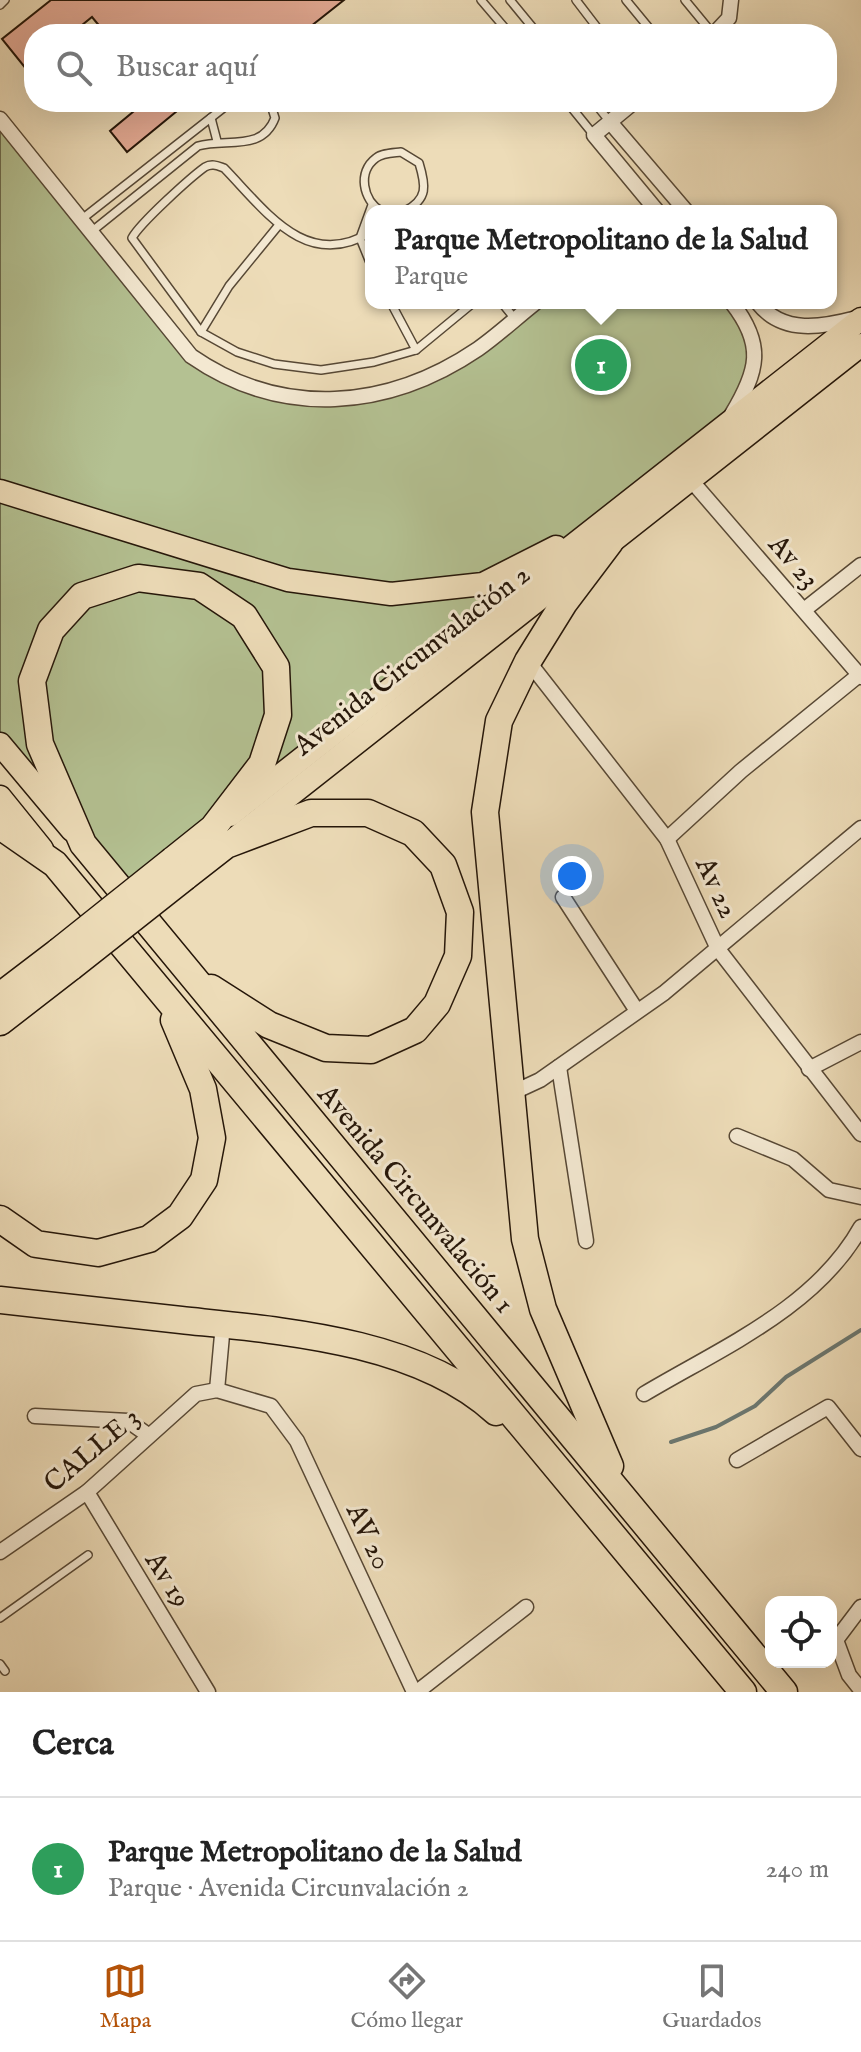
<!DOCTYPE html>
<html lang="es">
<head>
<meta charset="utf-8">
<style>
	:root { --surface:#fff; --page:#f2f2f2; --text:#222; --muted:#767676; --line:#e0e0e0; --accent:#b45309 }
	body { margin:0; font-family:"IM FELL English",serif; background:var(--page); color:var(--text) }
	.controls { position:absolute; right:24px; bottom:24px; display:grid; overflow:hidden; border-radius:16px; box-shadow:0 8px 32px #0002 }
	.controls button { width:72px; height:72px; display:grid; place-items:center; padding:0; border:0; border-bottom:2px solid var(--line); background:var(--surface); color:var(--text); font:40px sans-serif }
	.you { position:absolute; left:572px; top:876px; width:28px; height:28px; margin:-20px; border:6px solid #fff; border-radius:50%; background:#1a73e8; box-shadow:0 0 0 12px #1a73e833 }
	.badge { display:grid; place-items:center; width:52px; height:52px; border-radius:50%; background:var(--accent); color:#fff; font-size:26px; font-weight:700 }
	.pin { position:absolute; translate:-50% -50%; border:4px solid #fff; box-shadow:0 2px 8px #0006 }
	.popup { position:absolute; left:365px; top:205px; width:472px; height:104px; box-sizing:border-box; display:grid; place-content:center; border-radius:16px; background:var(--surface); filter:drop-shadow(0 2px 6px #0005); font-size:26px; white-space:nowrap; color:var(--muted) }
	.popup b { font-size:30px; color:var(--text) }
	.popup::after { content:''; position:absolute; left:50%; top:100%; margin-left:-16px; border:16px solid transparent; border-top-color:var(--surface) }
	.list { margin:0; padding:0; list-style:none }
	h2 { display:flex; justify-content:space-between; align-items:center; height:104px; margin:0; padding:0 32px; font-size:34px }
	h2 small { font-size:26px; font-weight:400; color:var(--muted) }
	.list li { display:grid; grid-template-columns:52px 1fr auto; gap:24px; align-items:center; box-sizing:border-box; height:144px; padding:0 32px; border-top:2px solid var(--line) }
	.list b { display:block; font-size:30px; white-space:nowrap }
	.list p { margin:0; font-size:26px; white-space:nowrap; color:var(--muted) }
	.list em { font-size:26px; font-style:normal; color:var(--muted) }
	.icon { flex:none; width:44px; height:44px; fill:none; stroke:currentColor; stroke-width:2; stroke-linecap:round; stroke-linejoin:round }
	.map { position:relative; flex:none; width:861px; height:1692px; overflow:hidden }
	.search { position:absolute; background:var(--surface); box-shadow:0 8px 32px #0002; left:24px; right:24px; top:24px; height:88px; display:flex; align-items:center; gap:20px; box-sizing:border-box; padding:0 28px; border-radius:32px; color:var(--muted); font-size:30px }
	.sheet { height:248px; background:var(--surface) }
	nav { display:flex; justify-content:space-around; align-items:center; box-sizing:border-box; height:112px; border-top:2px solid var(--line); background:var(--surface); font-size:22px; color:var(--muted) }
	nav a { display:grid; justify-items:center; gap:4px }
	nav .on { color:var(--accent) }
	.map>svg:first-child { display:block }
	.green { fill:#b4c192; stroke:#6c6c4e; stroke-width:2 }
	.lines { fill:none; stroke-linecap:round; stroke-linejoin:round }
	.stream { stroke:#6c7871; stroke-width:4 }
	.building { fill:#e7ad98; stroke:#251609; stroke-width:2 }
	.lane-casing { stroke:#574835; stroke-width:10 }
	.street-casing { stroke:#574835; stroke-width:17 }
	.primary-casing { stroke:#251609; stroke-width:25 }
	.highway-casing { stroke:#251609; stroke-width:29 }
	.lane { stroke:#f3e8d1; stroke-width:7 }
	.street { stroke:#f3e8d1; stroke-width:14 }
	.primary { stroke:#eddcb8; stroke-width:22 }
	.highway { stroke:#eddcb8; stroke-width:26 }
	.highway-bridge-casing { stroke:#251609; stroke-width:29; stroke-linecap:butt }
	.highway-bridge { stroke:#eddcb8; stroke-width:26 }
	.labels { text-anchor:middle; stroke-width:6; stroke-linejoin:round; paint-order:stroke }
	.street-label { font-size:28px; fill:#251609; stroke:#f3e8d1 }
</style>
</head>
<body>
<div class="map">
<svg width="861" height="1692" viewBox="0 0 861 1692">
	<rect width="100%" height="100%" fill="#eddcb8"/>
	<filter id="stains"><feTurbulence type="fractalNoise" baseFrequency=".0025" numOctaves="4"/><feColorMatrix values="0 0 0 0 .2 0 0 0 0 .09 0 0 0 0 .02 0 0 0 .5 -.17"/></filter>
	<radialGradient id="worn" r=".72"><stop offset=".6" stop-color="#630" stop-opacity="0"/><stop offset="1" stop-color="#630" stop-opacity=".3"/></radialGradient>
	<polygon class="green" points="0,119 191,356 221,377 341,401 430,375 535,303 732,303 756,351 725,426 126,897 0,744"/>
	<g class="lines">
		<polyline class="stream" points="671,1442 716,1427 755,1406 786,1377 861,1330"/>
	</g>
	<g class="building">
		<polygon points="51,0 344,0 301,34 106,34 92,17 71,34 34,34 34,64 27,70 2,39"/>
		<polygon points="145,102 188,102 127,152 110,131"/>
		<polygon points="424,102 474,102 474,107 424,106"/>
	</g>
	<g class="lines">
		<g class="lane-casing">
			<g id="lane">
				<polyline points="481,0 510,34"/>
				<polyline points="510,0 538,34"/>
				<polyline points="576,0 602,34"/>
				<polyline points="626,0 654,34"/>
				<polyline points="685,0 713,34"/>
				<polyline points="0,5 5,0"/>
				<polyline points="567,102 593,134"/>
				<polyline points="594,102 610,122"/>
				<polyline points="211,118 217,141"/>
				<path d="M381 211C363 200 357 172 376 158 382 153 393 153 401 152L419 163C426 186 428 199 405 211"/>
				<polyline points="82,219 231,102"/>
				<path d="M91 232 198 146C227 138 262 152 275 118L270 102"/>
				<path d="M371 232C306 272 265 210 224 168 218 166 212 163 205 167 191 177 140 223 132 238L201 332 237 352 274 364 321 370 374 362 416 350 473 303"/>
				<polyline points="371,265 360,238 372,205"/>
				<polyline points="391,303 416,350"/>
				<polyline points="502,303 515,319"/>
				<polyline points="201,332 229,286 278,226"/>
				<polyline points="0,1618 88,1555"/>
				<polyline points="0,1664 5,1671"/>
			</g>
		</g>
		<g class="street-casing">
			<g id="street">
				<polyline points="714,34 729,18 731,0"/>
				<polyline points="634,102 594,135 657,211"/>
				<path d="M0 119 191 356C282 419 388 410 478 349 498 335 516 318 535 303"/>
				<polyline points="610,122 686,211"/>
				<path d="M732 303C765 345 758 371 732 414"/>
				<path d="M758 303C783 335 823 327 857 318"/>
				<polyline points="690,479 861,677"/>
				<polyline points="804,610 861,565"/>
				<polyline points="528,661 667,839 718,949 861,1134"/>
				<polyline points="667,839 741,771 859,675"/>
				<polyline points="563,897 637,1011"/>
				<polyline points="559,1067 586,1241"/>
				<polyline points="809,1069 861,1042"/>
				<polyline points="512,1093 540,1080 664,993 861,828"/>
				<polyline points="737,1136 793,1159 829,1190 861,1197"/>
				<polyline points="217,1390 223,1324"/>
				<path d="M644 1394C721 1348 816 1308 861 1227"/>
				<polyline points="35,1416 128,1421 148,1435"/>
				<polyline points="737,1460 828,1407 861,1449"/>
				<polyline points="87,1492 208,1692"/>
				<polyline points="0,1552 87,1492 196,1394 217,1390 271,1406 297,1441 414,1692"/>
				<polyline points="861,1607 836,1640 849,1675 861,1690"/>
				<polyline points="417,1692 526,1607"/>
			</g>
		</g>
		<g class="primary-casing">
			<g id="primary">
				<polyline points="0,491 288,580 391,594 483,584 556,547"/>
				<polyline points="0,744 72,830"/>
				<polyline points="0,797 42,849"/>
				<polyline points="230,815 861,319"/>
				<polyline points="237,837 861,345"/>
			</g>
		</g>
		<g class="highway-casing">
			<g id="highway">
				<polyline points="0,826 55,864 743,1692"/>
				<polyline points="173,860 213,828 262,764 278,715 276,667 244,616 199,586 138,578 82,596 51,630 32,681 40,744 83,844 784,1692"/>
				<polyline points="185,877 226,845 311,813 368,813 413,833 443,865 460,912 458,956 437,1004 415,1030 371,1050 326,1048 269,1025 211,988"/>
				<polyline points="0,996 59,951"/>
				<polyline points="0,1022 71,967"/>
				<polyline points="0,1219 36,1244 98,1253 149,1239 180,1216 204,1180 212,1138 203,1089 174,1020"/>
				<path d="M0 1300C60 1307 121 1313 181 1320 283 1331 417 1340 496 1412"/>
				<polyline points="610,1466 543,1309 525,1239 485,812 499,721 528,661 564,603 610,542"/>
			</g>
		</g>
		<use href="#lane" class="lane"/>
		<use href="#street" class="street"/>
		<use href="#primary" class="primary"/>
		<use href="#highway" class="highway"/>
		<g class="highway-bridge-casing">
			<g id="highway-bridge">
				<polyline points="59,951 173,860"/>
				<polyline points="71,967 185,877"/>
			</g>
		</g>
		<use href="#highway-bridge" class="highway-bridge"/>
	</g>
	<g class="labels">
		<g class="street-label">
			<text transform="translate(795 561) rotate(49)" y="10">Av 23</text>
			<text transform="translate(411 659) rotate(-38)" y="10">Avenida Circunvalación 2</text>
			<text transform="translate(718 887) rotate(65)" y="10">Av 22</text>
			<text transform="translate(417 1198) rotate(50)" y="10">Avenida Circunvalación 1</text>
			<text transform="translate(91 1449) rotate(-40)" y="10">CALLE 3</text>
			<text transform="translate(370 1536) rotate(65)" y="10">AV 20</text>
			<text transform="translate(169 1579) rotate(58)" y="10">Av 19</text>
		</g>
	</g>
	<rect width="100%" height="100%" filter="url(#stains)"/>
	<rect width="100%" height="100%" fill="url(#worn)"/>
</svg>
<div class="controls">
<button><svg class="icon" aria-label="locate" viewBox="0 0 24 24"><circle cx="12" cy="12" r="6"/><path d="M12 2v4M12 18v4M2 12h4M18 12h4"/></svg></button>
</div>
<div class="you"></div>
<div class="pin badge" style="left:601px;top:365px;background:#2e9e5b">1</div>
<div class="popup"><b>Parque Metropolitano de la Salud</b>Parque</div>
<div class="search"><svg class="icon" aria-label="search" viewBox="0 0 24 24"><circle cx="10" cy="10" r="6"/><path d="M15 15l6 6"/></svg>Buscar aquí</div>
</div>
<section class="sheet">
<h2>Cerca<small></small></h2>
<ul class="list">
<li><span class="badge" style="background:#2e9e5b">1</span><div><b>Parque Metropolitano de la Salud</b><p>Parque · Avenida Circunvalación 2</p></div><em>240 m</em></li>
</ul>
</section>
<nav>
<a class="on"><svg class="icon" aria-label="map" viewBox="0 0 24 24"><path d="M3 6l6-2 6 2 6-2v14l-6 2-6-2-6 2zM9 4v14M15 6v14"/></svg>Mapa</a>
<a><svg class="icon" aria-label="directions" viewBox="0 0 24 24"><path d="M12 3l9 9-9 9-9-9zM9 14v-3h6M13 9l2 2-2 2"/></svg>Cómo llegar</a>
<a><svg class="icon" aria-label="saved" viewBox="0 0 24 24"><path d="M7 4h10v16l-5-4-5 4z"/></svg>Guardados</a>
</nav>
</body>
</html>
